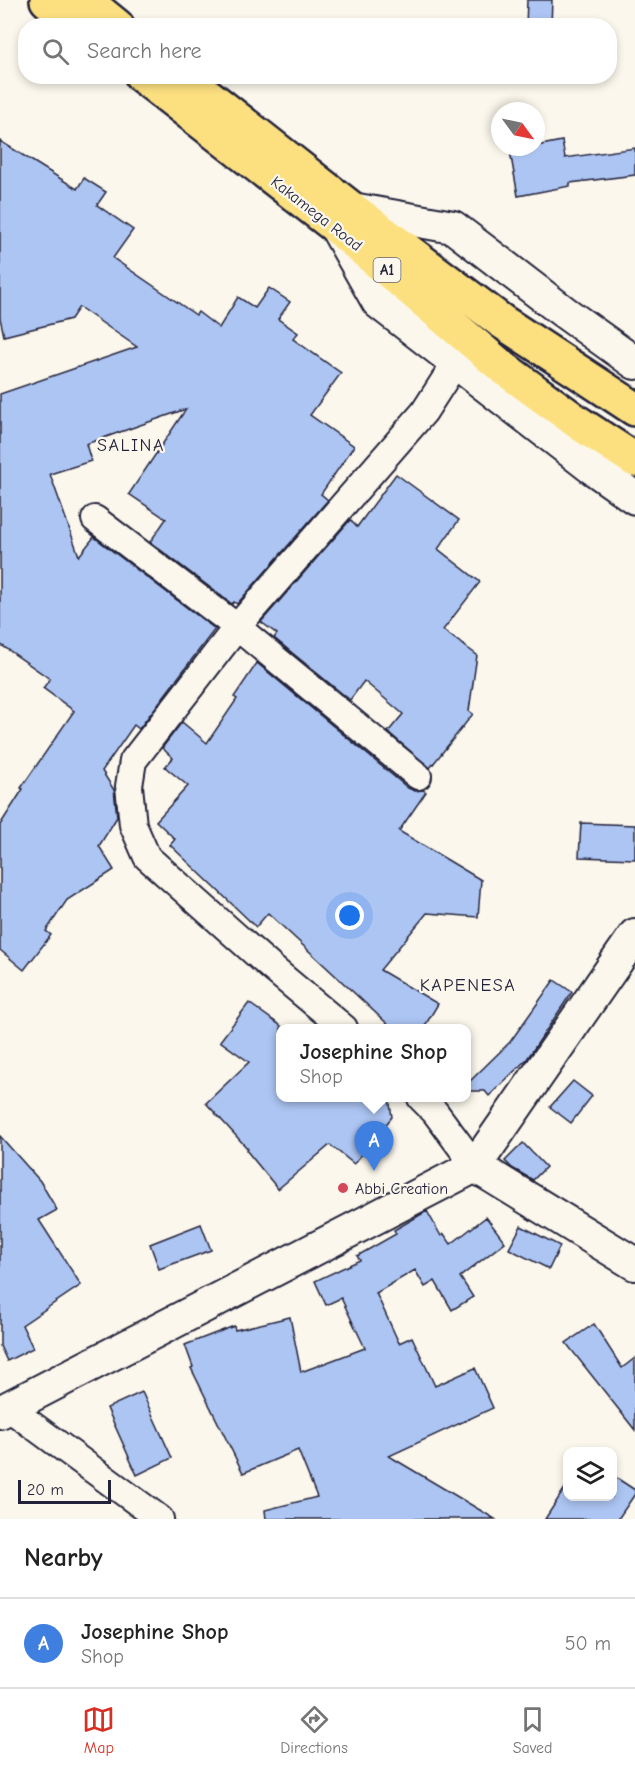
<!DOCTYPE html>
<html lang="en">
<head>
<meta charset="utf-8">
<style>
	:root { --surface:#fff; --page:#f2f2f2; --text:#222; --muted:#767676; --line:#e0e0e0; --accent:#d93025 }
	body { margin:0; font-family:"Comic Neue",sans-serif; background:var(--page); color:var(--text) }
	.controls { position:absolute; right:18px; bottom:18px; display:grid; overflow:hidden; border-radius:12px; box-shadow:0 3px 9px #0003 }
	.controls button { width:54px; height:54px; display:grid; place-items:center; padding:0; border:0; border-bottom:2px solid var(--line); background:var(--surface); color:var(--text); font:30px sans-serif }
	.compass { position:absolute; left:491px; top:102px; width:54px; height:54px; border-radius:50%; background:var(--surface); box-shadow:0 3px 9px #0003; rotate:123deg }
	.scale { position:absolute; left:18px; bottom:15px; width:93px; box-sizing:border-box; padding-left:6px; border:3px solid #22223b; border-top:0; font-size:16px; line-height:21px; white-space:nowrap; color:#22223b; -webkit-text-stroke:4px #fbf7ec; paint-order:stroke }
	.you { position:absolute; left:350px; top:916px; width:21px; height:21px; margin:-15px; border:4px solid #fff; border-radius:50%; background:#1a73e8; box-shadow:0 0 0 9px #1a73e833 }
	.badge { display:grid; place-items:center; width:39px; height:39px; border-radius:50%; background:var(--accent); color:#fff; font-size:20px; font-weight:700 }
	.pin { position:absolute; translate:-50% -50px; filter:drop-shadow(0 2px 3px #0008) }
	.pin::after { content:''; position:absolute; top:32px; width:21px; height:18px; background:inherit; clip-path:polygon(0 0,100% 0,50% 100%) }
	.popup { position:absolute; left:276px; top:1024px; width:195px; height:78px; box-sizing:border-box; display:grid; place-content:center; border-radius:12px; background:var(--surface); filter:drop-shadow(0 2px 4px #0005); font-size:20px; white-space:nowrap; color:var(--muted) }
	.popup b { font-size:22px; color:var(--text) }
	.popup::after { content:''; position:absolute; left:50%; top:100%; margin-left:-12px; border:12px solid transparent; border-top-color:var(--surface) }
	.list { margin:0; padding:0; list-style:none }
	h2 { display:flex; justify-content:space-between; align-items:center; height:78px; margin:0; padding:0 24px; font-size:26px }
	h2 small { font-size:20px; font-weight:400; color:var(--muted) }
	.list li { display:grid; grid-template-columns:39px 1fr auto; gap:18px; align-items:center; box-sizing:border-box; height:90px; padding:0 24px; border-top:2px solid var(--line) }
	.list b { display:block; font-size:22px; white-space:nowrap }
	.list p { margin:0; font-size:20px; white-space:nowrap; color:var(--muted) }
	.list em { font-size:20px; font-style:normal; color:var(--muted) }
	.icon { flex:none; width:33px; height:33px; fill:none; stroke:currentColor; stroke-width:2; stroke-linecap:round; stroke-linejoin:round }
	.map { position:relative; flex:none; width:635px; height:1519px; overflow:hidden }
	.search { position:absolute; background:var(--surface); box-shadow:0 3px 9px #0003; left:18px; right:18px; top:18px; height:66px; display:flex; align-items:center; gap:15px; box-sizing:border-box; padding:0 21px; border-radius:24px; color:var(--muted); font-size:22px }
	.sheet { height:168px; background:var(--surface) }
	nav { display:flex; justify-content:space-around; align-items:center; box-sizing:border-box; height:84px; border-top:2px solid var(--line); background:var(--surface); font-size:16px; color:var(--muted) }
	nav a { display:grid; justify-items:center; gap:3px }
	nav .on { color:var(--accent) }
	.map>svg:first-child { display:block }
	.building { fill:#adc5f3; stroke:#22223b; stroke-width:1.5 }
	.lines { fill:none; stroke-linecap:round; stroke-linejoin:round }
	.minor-casing { stroke:#22223b; stroke-width:30 }
	.tertiary-casing { stroke:#22223b; stroke-width:36 }
	.trunk-casing { stroke:#22223b; stroke-width:38 }
	.minor { stroke:#fbf7ec; stroke-width:26 }
	.tertiary { stroke:#fbf7ec; stroke-width:32 }
	.trunk { stroke:#fce080; stroke-width:33 }
	.poi-dot { fill:#d1495b; stroke:#fbf7ec; stroke-width:2 }
	.labels { text-anchor:middle; stroke-width:4.5; stroke-linejoin:round; paint-order:stroke }
	.shield { fill:#fbf7ec; stroke:#636270; stroke-width:1.5 }
	.shield-label { font-size:15px; font-weight:bold; fill:#22223b }
	.street-label { font-size:16px; fill:#22223b; stroke:#fbf7ec }
	.poi-label { font-size:16px; fill:#22223b; stroke:#fbf7ec; text-anchor:start }
	.neighbourhood-label { font-size:18px; letter-spacing:1.5px; fill:#22223b; stroke:#fbf7ec }
</style>
</head>
<body>
<div class="map">
<svg width="635" height="1519" viewBox="0 0 635 1519">
	<rect width="100%" height="100%" fill="#fbf7ec"/>
	<filter id="ink" filterUnits="userSpaceOnUse"><feTurbulence type="fractalNoise" baseFrequency=".0167" numOctaves="2"/><feDisplacementMap in="SourceGraphic" scale="12" xChannelSelector="R" yChannelSelector="G"/><feConvolveMatrix kernelMatrix="1 2 1 2 8 2 1 2 1" color-interpolation-filters="sRGB"/></filter>
	<g filter="url(#ink)">
		<g class="building">
			<polygon points="527,0 552,0 551,26 526,26"/>
			<polygon points="0,141 77,189 84,178 106,192 97,205 133,230 113,258 196,315 198,312 219,328 238,297 255,308 269,288 290,302 278,319 298,333 293,339 341,373 310,415 354,446 321,494 328,500 237,604 234,602 232,604 150,542 166,519 129,494 186,409 86,444 91,461 50,474 79,556 94,537 215,629 139,729 134,725 102,771 114,790 117,817 99,846 114,870 67,900 46,931 51,935 24,970 0,950 0,825 23,789 21,788 74,711 43,688 50,679 0,644 0,394 137,347 79,307 71,319 4,336 0,318"/>
			<polygon points="562,141 565,158 635,148 635,175 570,183 570,186 518,196 510,151"/>
			<polygon points="396,474 459,520 438,549 480,582 443,630 477,655 469,711 473,714 430,768 388,732 403,714 364,681 350,700 274,638 277,634 261,622 350,520 357,527"/>
			<polygon points="257,663 408,788 415,791 423,790 426,792 399,831 481,880 478,917 427,913 380,970 438,1004 423,1029 393,1029 268,913 256,927 170,845 175,839 156,821 188,786 165,767 173,758 162,748 182,722 207,743 237,699 234,697"/>
			<polygon points="581,823 635,825 635,859 579,857"/>
			<polygon points="554,980 572,992 527,1059 489,1096 485,1091 467,1091 467,1084 510,1042"/>
			<polygon points="249,1003 281,1026 281,1098 389,1098 392,1117 354,1164 330,1145 278,1189 246,1150 248,1149 206,1103 249,1062 220,1041"/>
			<polygon points="573,1081 592,1096 571,1123 550,1107"/>
			<polygon points="0,1136 40,1181 57,1210 39,1220 81,1285 22,1325 33,1348 7,1361 0,1346"/>
			<polygon points="523,1143 546,1167 533,1180 512,1168 505,1161"/>
			<polygon points="427,1211 441,1236 444,1234 451,1244 486,1217 505,1242 460,1277 473,1297 452,1310 435,1281 425,1287 415,1270 376,1293 399,1343 412,1337 435,1386 475,1368 493,1408 389,1456 495,1519 266,1519 265,1510 317,1497 298,1450 243,1473 191,1368 193,1367 185,1345 234,1326 235,1330 290,1317 301,1372 365,1348 341,1298 326,1305 315,1281 360,1260 357,1256 396,1234 394,1230"/>
			<polygon points="201,1224 211,1250 159,1269 150,1244"/>
			<polygon points="521,1226 560,1246 549,1269 509,1249"/>
			<polygon points="594,1324 622,1368 635,1358 635,1430 566,1343"/>
			<polygon points="142,1392 172,1458 137,1475 107,1408"/>
			<polygon points="612,1475 635,1490 635,1494 618,1519 545,1519 567,1485 567,1497 612,1497"/>
		</g>
		<g class="lines">
			<g class="minor-casing">
				<g id="minor">
					<polyline points="95,519 237,627 418,776"/>
					<polyline points="344,1028 272,968 147,857 133,825 129,786 133,761 237,627 424,412 456,362"/>
					<polyline points="421,1098 435,1112 475,1166"/>
					<polyline points="9,1408 160,1519"/>
				</g>
			</g>
			<g class="tertiary-casing">
				<g id="tertiary">
					<polyline points="352,209 453,227 564,312 635,363"/>
					<polyline points="338,231 378,302 591,467 635,498"/>
					<polyline points="475,1166 635,1264"/>
					<polyline points="0,1412 475,1166 635,935"/>
				</g>
			</g>
			<g class="trunk-casing">
				<g id="trunk">
					<polyline points="47,0 79,26"/>
					<polyline points="85,0 117,26"/>
					<polyline points="142,76 335,226 502,367 580,424 635,460"/>
					<polyline points="183,76 352,209 501,321 635,409"/>
				</g>
			</g>
			<use href="#minor" class="minor"/>
			<use href="#tertiary" class="tertiary"/>
			<use href="#trunk" class="trunk"/>
		</g>
	</g>
	<circle class="poi-dot" cx="343" cy="1188" r="6"/>
	<g class="labels">
		<rect class="shield" x="373.5" y="258" width="27" height="24" rx="4.5"/>
		<g class="shield-label">
			<text x="387" y="275">A1</text>
		</g>
		<g class="street-label">
			<text transform="translate(317 213) rotate(38)" y="6">Kakamega Road</text>
		</g>
		<g class="poi-label">
			<text x="355" y="1194">Abbi Creation</text>
		</g>
		<g class="neighbourhood-label">
			<text x="131" y="451">SALINA</text>
			<text x="468" y="991">KAPENESA</text>
		</g>
	</g>
</svg>
<div class="controls">
<button><svg class="icon" aria-label="layers" viewBox="0 0 24 24"><path d="M12 4l9 5-9 5-9-5zM3 14l9 5 9-5"/></svg></button>
</div>
<svg class="compass" viewBox="-18 -18 36 36"><path d="M0-13l5 13h-10z" fill="#e53935"/><path d="M0 13l5-13h-10z" fill="#767676"/></svg>
<div class="scale">20 m</div>
<div class="you"></div>
<div class="pin badge" style="left:374px;top:1171px;background:#3f7fe0">A</div>
<div class="popup"><b>Josephine Shop</b>Shop</div>
<div class="search"><svg class="icon" aria-label="search" viewBox="0 0 24 24"><circle cx="10" cy="10" r="6"/><path d="M15 15l6 6"/></svg>Search here</div>
</div>
<section class="sheet">
<h2>Nearby<small></small></h2>
<ul class="list">
<li><span class="badge" style="background:#3f7fe0">A</span><div><b>Josephine Shop</b><p>Shop</p></div><em>50 m</em></li>
</ul>
</section>
<nav>
<a class="on"><svg class="icon" aria-label="map" viewBox="0 0 24 24"><path d="M3 6l6-2 6 2 6-2v14l-6 2-6-2-6 2zM9 4v14M15 6v14"/></svg>Map</a>
<a><svg class="icon" aria-label="directions" viewBox="0 0 24 24"><path d="M12 3l9 9-9 9-9-9zM9 14v-3h6M13 9l2 2-2 2"/></svg>Directions</a>
<a><svg class="icon" aria-label="saved" viewBox="0 0 24 24"><path d="M7 4h10v16l-5-4-5 4z"/></svg>Saved</a>
</nav>
</body>
</html>
